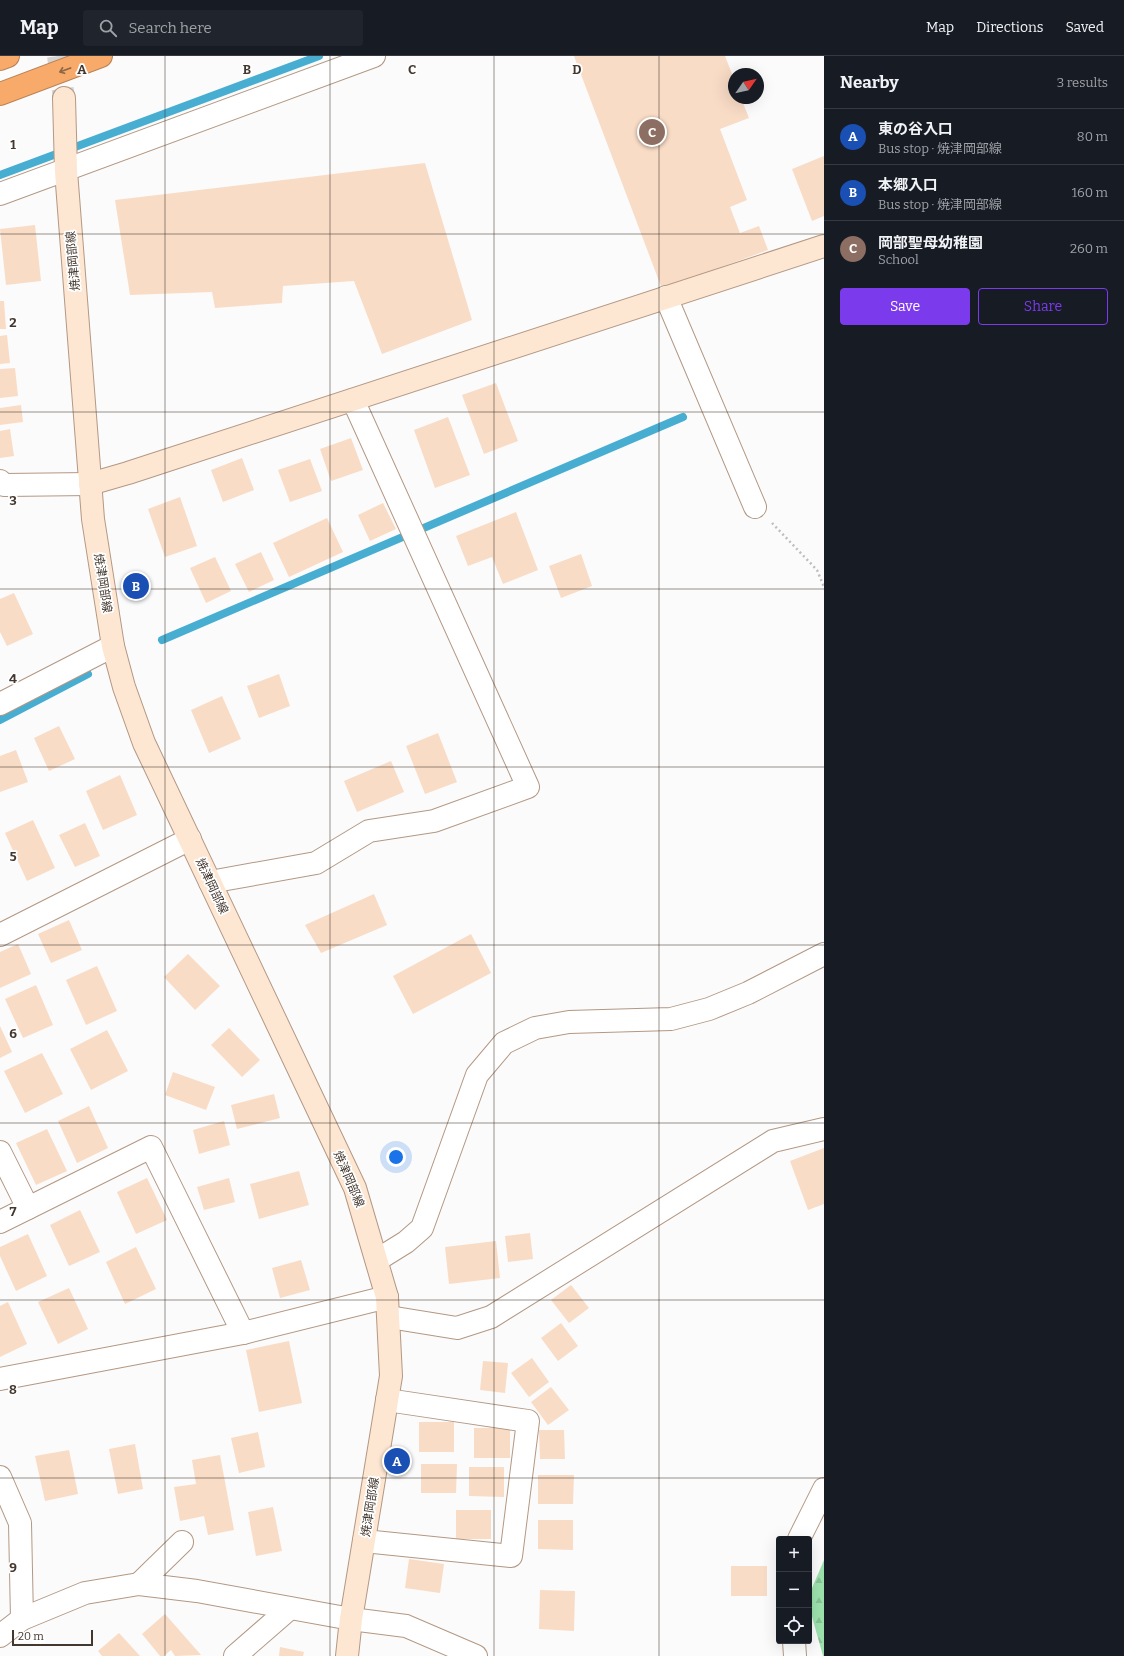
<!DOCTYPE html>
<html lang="en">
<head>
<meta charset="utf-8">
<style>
	:root { --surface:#171b24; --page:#20242c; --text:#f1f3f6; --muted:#9ea1a6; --line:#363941; --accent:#7c3aed }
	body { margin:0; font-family:Bitter,"Noto Sans JP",serif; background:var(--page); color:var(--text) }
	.controls { position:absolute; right:12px; bottom:12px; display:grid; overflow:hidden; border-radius:4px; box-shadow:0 4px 16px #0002 }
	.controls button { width:36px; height:36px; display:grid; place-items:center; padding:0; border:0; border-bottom:1px solid var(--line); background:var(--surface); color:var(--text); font:20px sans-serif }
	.compass { position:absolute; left:728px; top:12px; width:36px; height:36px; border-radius:50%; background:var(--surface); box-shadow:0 4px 16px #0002; rotate:56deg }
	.scale { position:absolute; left:12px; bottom:10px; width:81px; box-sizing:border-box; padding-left:4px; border:2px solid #43382f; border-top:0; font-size:11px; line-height:14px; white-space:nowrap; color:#43382f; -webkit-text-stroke:3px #fff; paint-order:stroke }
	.you { position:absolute; left:396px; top:1101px; width:14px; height:14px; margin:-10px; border:3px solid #fff; border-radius:50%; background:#1a73e8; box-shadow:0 0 0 6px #1a73e833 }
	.badge { display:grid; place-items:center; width:26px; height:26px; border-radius:50%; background:var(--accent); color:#fff; font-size:13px; font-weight:700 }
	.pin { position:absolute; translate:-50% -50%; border:2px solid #fff; box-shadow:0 1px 4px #0006 }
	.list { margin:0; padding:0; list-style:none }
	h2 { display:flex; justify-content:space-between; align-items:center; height:52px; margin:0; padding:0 16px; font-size:17px }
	h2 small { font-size:13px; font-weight:400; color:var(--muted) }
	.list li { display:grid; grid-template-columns:26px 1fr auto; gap:12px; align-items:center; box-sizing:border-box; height:56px; padding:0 16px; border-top:1px solid var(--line) }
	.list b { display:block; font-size:15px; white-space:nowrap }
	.list p { margin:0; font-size:13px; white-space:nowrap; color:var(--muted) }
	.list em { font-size:13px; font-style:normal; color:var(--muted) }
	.actions { display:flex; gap:8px; padding:12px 16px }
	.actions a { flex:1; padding:9px 0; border:1px solid var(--accent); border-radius:4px; text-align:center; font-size:14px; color:var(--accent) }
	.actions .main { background:var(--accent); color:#fff }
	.icon { flex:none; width:22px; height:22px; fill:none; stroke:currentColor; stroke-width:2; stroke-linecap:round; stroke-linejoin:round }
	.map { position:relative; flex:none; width:824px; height:1600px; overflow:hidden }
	header { display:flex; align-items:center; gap:24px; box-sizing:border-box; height:56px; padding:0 20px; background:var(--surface); border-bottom:1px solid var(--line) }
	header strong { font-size:19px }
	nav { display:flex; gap:22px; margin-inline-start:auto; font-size:14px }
	.search { width:280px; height:36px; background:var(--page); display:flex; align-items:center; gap:10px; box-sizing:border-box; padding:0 14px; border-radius:4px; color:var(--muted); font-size:15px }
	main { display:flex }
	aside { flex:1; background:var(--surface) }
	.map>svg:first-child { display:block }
	.forest { fill:url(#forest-firs) }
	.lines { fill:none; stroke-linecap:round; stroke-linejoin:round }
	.stream { stroke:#47aed2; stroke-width:8 }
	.building { fill:#f9dcc6 }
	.secondary-tunnel { stroke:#d6d4d2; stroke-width:22; stroke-dasharray:22 11; stroke-linecap:butt }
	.street-casing { stroke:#b39883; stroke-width:24 }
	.secondary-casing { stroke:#b39883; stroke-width:24 }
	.highway-casing { stroke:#b98255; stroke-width:24 }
	.path { stroke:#c1bdbb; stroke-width:2.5; stroke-dasharray:2 3; stroke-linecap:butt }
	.street { stroke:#fff; stroke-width:22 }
	.secondary { stroke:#fde6d2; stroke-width:22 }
	.highway { stroke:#f8aa6a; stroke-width:22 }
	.oneway { stroke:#8b6647 }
	.grid { fill:none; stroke:#43382f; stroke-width:1; stroke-opacity:0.55 }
	.labels { text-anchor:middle; stroke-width:3.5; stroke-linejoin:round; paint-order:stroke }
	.street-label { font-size:12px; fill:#43382f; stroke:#fff }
	.grid-label { font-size:13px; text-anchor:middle; font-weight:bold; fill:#43382f; stroke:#fff; stroke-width:3.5; stroke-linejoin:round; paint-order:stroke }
</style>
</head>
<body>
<header>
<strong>Map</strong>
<div class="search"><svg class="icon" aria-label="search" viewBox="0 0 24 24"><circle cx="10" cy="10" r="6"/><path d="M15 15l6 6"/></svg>Search here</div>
<nav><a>Map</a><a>Directions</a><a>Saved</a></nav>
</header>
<main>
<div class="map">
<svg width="824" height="1600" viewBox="0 0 824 1600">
	<defs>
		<pattern id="forest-firs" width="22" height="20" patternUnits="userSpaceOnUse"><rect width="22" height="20" fill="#9de2ae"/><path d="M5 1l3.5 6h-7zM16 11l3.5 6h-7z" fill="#88c396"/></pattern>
	</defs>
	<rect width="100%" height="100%" fill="#fbfbfb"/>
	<polygon class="forest" points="824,1504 824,1600 823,1600 809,1550 809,1539"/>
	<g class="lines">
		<g class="stream">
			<polyline points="0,119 319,0"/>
			<polyline points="162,584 683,361"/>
			<polyline points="0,664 88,618"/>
		</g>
	</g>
	<g class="building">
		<polygon points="574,0 725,0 734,23 734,42 741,42 749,62 720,73 747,144 730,151 740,177 759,170 768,194 662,233"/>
		<polygon points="824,100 824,160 812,165 792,113"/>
		<polygon points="425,107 472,264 382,298 354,225 283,230 282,247 215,252 212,236 130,239 115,144"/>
		<polygon points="35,169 41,225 6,229 0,173"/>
		<polygon points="0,245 4,245 6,273 0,273"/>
		<polygon points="7,279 10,307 0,308 0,280"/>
		<polygon points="15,312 18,340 0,342 0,313"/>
		<polygon points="496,327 518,385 484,398 462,339"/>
		<polygon points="21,349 23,366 0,369 0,352"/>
		<polygon points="448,361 470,419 435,432 414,374"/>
		<polygon points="10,373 14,400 0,402 0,375"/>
		<polygon points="351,382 363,414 331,425 320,393"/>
		<polygon points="242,402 254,434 223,446 211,414"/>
		<polygon points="310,403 322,435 290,446 278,414"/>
		<polygon points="180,441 197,490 165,501 148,453"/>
		<polygon points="383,447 396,473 370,485 358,459"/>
		<polygon points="516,456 538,514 503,528 492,501 468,510 456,480"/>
		<polygon points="327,462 343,496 289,521 273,487"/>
		<polygon points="261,496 274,524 249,536 235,508"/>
		<polygon points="581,498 592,530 561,542 549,510"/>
		<polygon points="215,501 231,535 206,547 190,512"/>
		<polygon points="14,537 33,578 7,590 0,576 0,543"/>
		<polygon points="279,618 290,650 259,662 247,630"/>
		<polygon points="222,640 241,683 209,697 191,654"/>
		<polygon points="59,670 75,703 49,715 34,682"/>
		<polygon points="438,677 457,726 425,738 406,690"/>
		<polygon points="16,694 28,726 0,736 0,700"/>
		<polygon points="391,705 404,736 357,756 344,725"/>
		<polygon points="120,719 137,759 103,774 86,735"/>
		<polygon points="33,764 55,812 27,825 5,777"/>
		<polygon points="85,767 100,800 75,811 59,779"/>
		<polygon points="374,838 387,869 321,897 305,869"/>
		<polygon points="69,864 82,894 51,907 38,878"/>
		<polygon points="471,878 491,917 413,958 393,920"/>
		<polygon points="18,888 31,918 0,932 0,896"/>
		<polygon points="188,898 220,930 195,954 164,921"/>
		<polygon points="97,910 117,955 86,969 66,924"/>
		<polygon points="36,929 53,969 23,982 5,943"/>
		<polygon points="0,970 12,996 0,1002"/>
		<polygon points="229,972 260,1004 242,1021 211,989"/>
		<polygon points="107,974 128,1015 91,1034 70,993"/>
		<polygon points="42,997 63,1038 25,1057 4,1015"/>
		<polygon points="173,1016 215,1031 206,1054 165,1039"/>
		<polygon points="274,1038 280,1062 237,1073 231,1049"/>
		<polygon points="89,1050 108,1092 77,1107 58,1065"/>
		<polygon points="224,1065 230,1089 199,1098 193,1074"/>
		<polygon points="47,1073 67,1115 36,1129 16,1087"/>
		<polygon points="824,1092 824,1148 808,1154 790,1105"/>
		<polygon points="299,1115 309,1149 259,1163 250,1128"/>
		<polygon points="147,1122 167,1164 136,1178 117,1136"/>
		<polygon points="229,1122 235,1146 204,1154 197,1131"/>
		<polygon points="80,1154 100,1196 69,1210 50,1169"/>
		<polygon points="530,1177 533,1203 508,1206 505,1180"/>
		<polygon points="28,1178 47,1220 16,1235 0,1200 0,1191"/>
		<polygon points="496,1185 500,1222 449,1228 445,1191"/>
		<polygon points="136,1191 156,1233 125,1248 106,1206"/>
		<polygon points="301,1204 310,1234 280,1242 272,1212"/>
		<polygon points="571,1229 589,1252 569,1267 551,1244"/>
		<polygon points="69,1232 88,1273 58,1288 38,1246"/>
		<polygon points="8,1246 27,1288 0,1301 0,1250"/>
		<polygon points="561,1267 578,1290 558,1305 541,1282"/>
		<polygon points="289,1285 302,1347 259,1356 246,1294"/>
		<polygon points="532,1302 549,1326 529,1341 511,1317"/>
		<polygon points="483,1305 508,1307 505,1337 480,1334"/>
		<polygon points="551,1331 569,1354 548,1369 531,1346"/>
		<rect x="419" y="1366" width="35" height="30"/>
		<rect x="474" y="1372" width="36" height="30"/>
		<polygon points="539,1374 564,1374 565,1403 540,1403"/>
		<polygon points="258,1376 265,1411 239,1417 231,1382"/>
		<polygon points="135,1388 143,1433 118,1438 109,1393"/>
		<polygon points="69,1394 78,1438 45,1445 35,1400"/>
		<polygon points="220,1399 234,1474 208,1479 204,1460 180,1465 174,1431 196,1428 192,1404"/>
		<polygon points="421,1408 457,1408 456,1437 421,1437"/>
		<polygon points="469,1411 504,1411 504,1441 469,1440"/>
		<polygon points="538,1419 574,1419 573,1448 538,1448"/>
		<polygon points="273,1451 282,1495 256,1500 248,1456"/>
		<rect x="456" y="1454" width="35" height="29"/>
		<polygon points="538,1464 573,1464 573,1494 538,1493"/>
		<polygon points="409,1503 444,1508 440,1537 405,1532"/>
		<rect x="731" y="1510" width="36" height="30"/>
		<polygon points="540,1534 575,1535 574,1575 539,1573"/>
		<polygon points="165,1558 201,1599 175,1600 171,1594 164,1600 160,1600 142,1578"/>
		<polygon points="119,1577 140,1600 102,1600 98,1595"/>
		<polygon points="280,1591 304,1596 303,1600 279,1600"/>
	</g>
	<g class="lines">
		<polyline class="secondary-tunnel" points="58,0 64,42"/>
		<g class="street-casing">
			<g id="street">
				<polyline points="0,138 374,0"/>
				<polyline points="666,241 755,451"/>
				<polyline points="0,425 4,429 90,428"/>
				<polyline points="0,648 113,590"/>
				<polyline points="210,826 316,807 369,775 434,765 528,731 353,344"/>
				<polyline points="0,879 190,783"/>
				<polyline points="0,1096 28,1152"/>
				<polyline points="0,1166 151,1091 243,1277"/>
				<polyline points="377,1204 406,1186 422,1172 477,1019 504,987 535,972 569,966 671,963 709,953 748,937 824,898"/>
				<polyline points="389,1261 457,1272 491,1261 773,1085 824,1073"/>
				<polyline points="0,1323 243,1277 387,1241"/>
				<polyline points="0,1421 20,1467 22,1563"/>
				<polyline points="799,1483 824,1433"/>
				<polyline points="364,1485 511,1500 528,1365 387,1344"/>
				<polyline points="139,1528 182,1486"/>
				<polyline points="0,1580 22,1563 85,1537 139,1528 197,1535 351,1563 406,1570 476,1600"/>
				<polyline points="794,1585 795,1600"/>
				<polyline points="235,1600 289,1553"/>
			</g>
		</g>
		<g class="secondary-casing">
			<g id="secondary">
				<polyline points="64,42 66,115 93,463 113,590 124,631 144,687 355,1132 387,1241 391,1320 351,1563 347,1600"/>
				<polyline points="90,428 128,417 824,190"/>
			</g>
		</g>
		<g class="highway-casing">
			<g id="highway">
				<polyline points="0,3 8,0"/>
				<polyline points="0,38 101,0"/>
			</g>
		</g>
		<polyline class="path" points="772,467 817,514 824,531"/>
		<use href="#street" class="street"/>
		<use href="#secondary" class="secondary"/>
		<use href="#highway" class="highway"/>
	</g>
	<defs><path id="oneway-shaft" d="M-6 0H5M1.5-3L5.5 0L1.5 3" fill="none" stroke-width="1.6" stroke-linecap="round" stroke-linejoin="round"/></defs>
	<use class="oneway" href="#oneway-shaft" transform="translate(65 14) rotate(160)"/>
	<path class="grid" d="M165 0V1600M330 0V1600M494 0V1600M659 0V1600M0 178H824M0 356H824M0 533H824M0 711H824M0 889H824M0 1067H824M0 1244H824M0 1422H824"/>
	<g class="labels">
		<g class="street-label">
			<text transform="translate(73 205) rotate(-95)" y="4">焼津岡部線</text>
			<text transform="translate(103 527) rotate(81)" y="4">焼津岡部線</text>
			<text transform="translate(212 830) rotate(65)" y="4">焼津岡部線</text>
			<text transform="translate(349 1123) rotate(67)" y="4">焼津岡部線</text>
			<text transform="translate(370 1451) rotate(-81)" y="4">焼津岡部線</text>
		</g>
	</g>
	<g class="grid-label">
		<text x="82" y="18">A</text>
		<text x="247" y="18">B</text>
		<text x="412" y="18">C</text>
		<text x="577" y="18">D</text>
		<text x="13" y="93">1</text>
		<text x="13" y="271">2</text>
		<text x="13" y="449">3</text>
		<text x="13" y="627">4</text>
		<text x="13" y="805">5</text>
		<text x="13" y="982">6</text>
		<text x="13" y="1160">7</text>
		<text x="13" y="1338">8</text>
		<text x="13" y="1516">9</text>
	</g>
</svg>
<div class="controls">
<button>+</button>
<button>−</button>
<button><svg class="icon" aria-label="locate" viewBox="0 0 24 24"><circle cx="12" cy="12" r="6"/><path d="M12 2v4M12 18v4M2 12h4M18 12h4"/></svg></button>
</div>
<svg class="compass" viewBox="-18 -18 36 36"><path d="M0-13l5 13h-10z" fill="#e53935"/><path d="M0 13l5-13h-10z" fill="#9ea1a6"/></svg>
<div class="scale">20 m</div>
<div class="you"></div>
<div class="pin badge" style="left:397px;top:1405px;background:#1a4fb4">A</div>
<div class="pin badge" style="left:136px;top:530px;background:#1a4fb4">B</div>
<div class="pin badge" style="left:652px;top:76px;background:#8d6e63">C</div>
</div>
<aside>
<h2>Nearby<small>3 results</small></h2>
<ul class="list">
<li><span class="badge" style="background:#1a4fb4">A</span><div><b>東の谷入口</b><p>Bus stop · 焼津岡部線</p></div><em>80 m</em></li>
<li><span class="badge" style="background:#1a4fb4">B</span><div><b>本郷入口</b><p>Bus stop · 焼津岡部線</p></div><em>160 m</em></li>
<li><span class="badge" style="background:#8d6e63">C</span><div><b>岡部聖母幼稚園</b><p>School</p></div><em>260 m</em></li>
</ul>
<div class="actions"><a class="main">Save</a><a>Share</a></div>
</aside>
</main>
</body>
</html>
